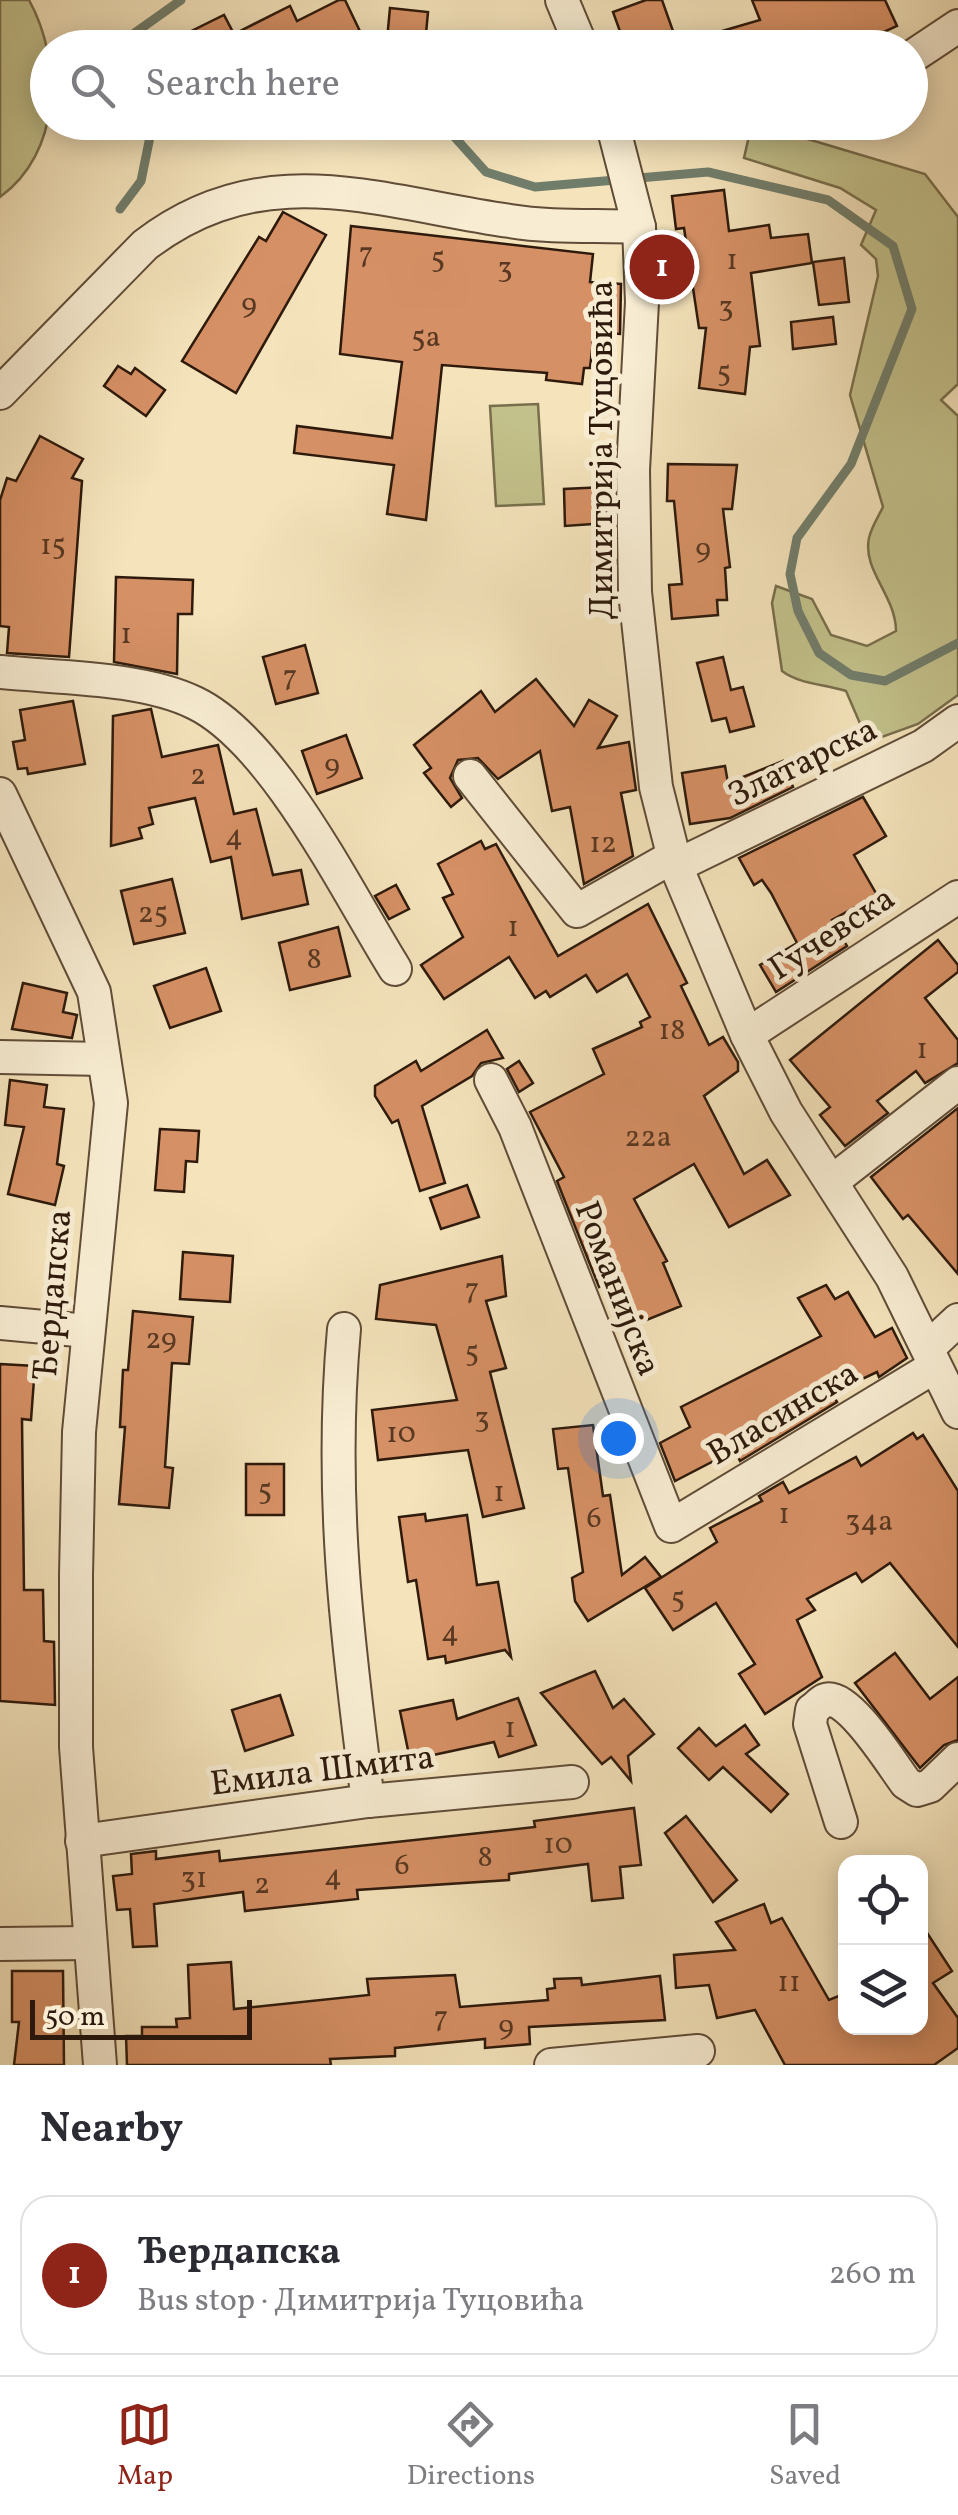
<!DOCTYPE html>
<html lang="en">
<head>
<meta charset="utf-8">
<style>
	:root { --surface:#fff; --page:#f7f7f7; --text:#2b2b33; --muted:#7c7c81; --line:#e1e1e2; --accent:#8f2418 }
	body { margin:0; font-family:Vollkorn,serif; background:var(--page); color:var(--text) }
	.controls { position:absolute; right:30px; bottom:30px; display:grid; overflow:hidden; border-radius:20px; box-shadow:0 5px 25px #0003 }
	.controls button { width:90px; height:90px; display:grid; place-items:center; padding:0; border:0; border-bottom:2px solid var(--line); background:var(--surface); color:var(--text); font:50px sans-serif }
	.scale { position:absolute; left:30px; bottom:25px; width:222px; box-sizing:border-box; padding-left:10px; border:5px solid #2e1a0c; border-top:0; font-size:28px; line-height:35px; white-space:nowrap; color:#2e1a0c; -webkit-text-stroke:8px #f8edd3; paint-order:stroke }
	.you { position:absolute; left:618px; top:1438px; width:35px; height:35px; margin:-25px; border:8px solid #fff; border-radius:50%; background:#1a73e8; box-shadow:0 0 0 15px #1a73e833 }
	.badge { display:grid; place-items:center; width:65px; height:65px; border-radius:50%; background:var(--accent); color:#fff; font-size:32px; font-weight:700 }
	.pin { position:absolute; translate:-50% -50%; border:5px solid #fff; box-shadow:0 2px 10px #0006 }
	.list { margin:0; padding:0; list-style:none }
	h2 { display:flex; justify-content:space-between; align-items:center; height:130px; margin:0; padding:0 40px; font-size:42px }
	h2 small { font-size:32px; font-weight:400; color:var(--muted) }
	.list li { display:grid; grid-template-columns:65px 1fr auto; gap:30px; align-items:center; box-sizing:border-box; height:160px; margin:0 20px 20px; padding:0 20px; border:2px solid var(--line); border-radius:30px }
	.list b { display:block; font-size:38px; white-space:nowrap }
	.list p { margin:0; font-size:32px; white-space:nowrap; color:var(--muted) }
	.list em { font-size:32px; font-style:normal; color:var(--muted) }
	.icon { flex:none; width:55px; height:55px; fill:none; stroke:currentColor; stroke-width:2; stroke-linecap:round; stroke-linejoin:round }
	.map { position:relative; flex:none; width:958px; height:2065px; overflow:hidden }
	.search { position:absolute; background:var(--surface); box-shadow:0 5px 25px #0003; left:30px; right:30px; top:30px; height:110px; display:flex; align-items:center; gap:25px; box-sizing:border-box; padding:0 35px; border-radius:55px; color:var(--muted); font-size:38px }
	.sheet { height:310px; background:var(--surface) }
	nav { display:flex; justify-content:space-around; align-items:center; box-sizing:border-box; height:140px; border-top:2px solid var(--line); background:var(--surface); font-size:28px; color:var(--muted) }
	nav a { display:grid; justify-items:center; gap:5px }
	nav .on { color:var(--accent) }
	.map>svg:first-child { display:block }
	.green { fill:#c3c18b; stroke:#786e4c; stroke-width:2.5 }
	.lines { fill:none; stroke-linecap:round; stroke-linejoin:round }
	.stream { stroke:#717d6b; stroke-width:9 }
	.building { fill:#d69065; stroke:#2e1a0c; stroke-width:2.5 }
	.minor-casing { stroke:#604c38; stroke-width:36 }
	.minor { stroke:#f8edd3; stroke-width:32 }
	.labels { text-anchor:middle; stroke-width:10; stroke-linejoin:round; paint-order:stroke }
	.number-label { font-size:30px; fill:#583822 }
	.street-label { font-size:35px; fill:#2e1a0c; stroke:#f8edd3 }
</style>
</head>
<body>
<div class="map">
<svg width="958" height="2065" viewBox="0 0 958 2065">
	<rect width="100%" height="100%" fill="#f4e3bb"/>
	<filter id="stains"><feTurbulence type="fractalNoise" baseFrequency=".002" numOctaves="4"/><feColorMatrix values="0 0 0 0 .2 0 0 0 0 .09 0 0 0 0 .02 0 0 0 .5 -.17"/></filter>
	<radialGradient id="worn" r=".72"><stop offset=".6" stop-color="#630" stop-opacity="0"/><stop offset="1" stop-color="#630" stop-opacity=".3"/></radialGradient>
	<g class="green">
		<path d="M0 0H29C63 62 61 153 0 197Z"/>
		<path d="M749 136 801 137 925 174 958 217V384L941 400 958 416V695L918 724 868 742 846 691C824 684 799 684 782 671L772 603 776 586 812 599 831 635 867 646 896 631C896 596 862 570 869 538 871 528 878 517 883 507L850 395 878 276 876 259 861 245 876 210 840 188 744 158Z"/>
		<polygon points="538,404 544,504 496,506 490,406"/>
	</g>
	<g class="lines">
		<g class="stream">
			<polyline points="128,48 129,37 181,0"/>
			<polyline points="441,122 486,172 535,187 708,172 828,200 893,246 912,309 851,464 797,538 790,574 798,611 819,653 851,675 885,681 958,643"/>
			<polyline points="120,209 141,181 153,122"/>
		</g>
	</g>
	<g class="building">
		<polygon points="339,0 345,0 368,48 157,48 224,15 234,34 290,6 297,21"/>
		<polygon points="646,0 662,0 679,48 626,48 613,12"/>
		<polygon points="752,0 885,0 897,26 849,48 689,48 688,41 760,20"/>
		<polygon points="390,8 428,12 425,44 387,40"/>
		<polygon points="724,190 729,231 769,225 771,238 808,234 812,263 751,273 760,346 750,347 745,394 699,388 706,328 699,328 684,228 676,229 672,196"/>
		<polygon points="283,212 326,235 236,393 182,361 259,237 266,241"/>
		<polygon points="351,226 593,254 590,282 621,284 620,334 594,332 590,368 584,368 582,384 546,380 547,373 442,365 426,520 387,514 394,465 294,453 297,426 392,438 402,362 340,354"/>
		<polygon points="844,258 849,302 819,305 813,262"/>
		<polygon points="833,317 836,344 793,349 791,322"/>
		<polygon points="118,366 131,374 135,368 165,390 146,416 104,386"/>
		<polygon points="40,436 83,459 72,478 82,481 69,657 7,653 9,627 0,626 0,500 7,478 16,481"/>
		<polygon points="668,464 737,465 732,509 723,509 730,567 725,568 727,600 717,600 718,615 672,619 669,585 682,584 674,501 667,501"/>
		<polygon points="605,487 607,523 565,526 564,489"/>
		<polygon points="116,577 193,580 192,614 178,614 177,674 114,662"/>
		<polygon points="305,645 318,693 276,704 263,657"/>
		<polygon points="723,657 731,690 743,687 754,726 730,732 726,718 712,721 697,663"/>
		<polygon points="536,679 574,726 589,700 617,716 598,748 629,742 636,790 621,793 633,856 584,884 570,807 552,811 540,751 498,779 478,758 458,760 450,778 462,798 451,807 424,773 431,768 414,745 481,691 495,712"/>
		<polygon points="73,701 85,764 28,774 27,768 18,769 13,742 25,740 20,710"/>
		<polygon points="151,709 162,757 218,745 234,814 256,809 273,875 301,870 308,904 242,919 231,857 211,862 195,798 149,808 153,824 139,828 142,838 111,846 113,716"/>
		<polygon points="346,735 362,778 317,794 302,751"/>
		<polygon points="783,761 793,787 730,818 690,824 682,773 725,766 728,783"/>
		<polygon points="863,797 886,836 854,855 877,895 832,920 847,946 776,992 760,965 797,943 771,893 762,880 754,885 739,858"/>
		<polygon points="481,841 485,849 496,844 558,956 648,904 687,983 681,986 709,1045 723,1037 738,1062 738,1071 704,1096 744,1174 767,1160 790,1195 729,1227 694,1164 634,1199 667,1261 663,1263 681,1306 637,1324 617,1277 599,1287 557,1181 564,1177 530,1112 604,1074 593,1049 642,1027 640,1022 650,1017 627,974 597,992 586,975 550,997 546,991 535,998 509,957 444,999 421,965 463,937 443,898 453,894 438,864"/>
		<polygon points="172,879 185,933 134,944 121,891"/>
		<polygon points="396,885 409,909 389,919 375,896"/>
		<polygon points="338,927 350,976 290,990 279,943"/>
		<polygon points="938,940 958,965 958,972 925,998 958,1040 958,1063 925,1083 916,1071 877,1101 888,1113 845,1146 820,1115 830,1107 790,1060"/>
		<polygon points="206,968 221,1011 170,1028 154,986"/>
		<polygon points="23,983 67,993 63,1012 77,1015 72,1038 12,1029"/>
		<polygon points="487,1030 503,1058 481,1063 472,1076 422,1106 445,1183 420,1191 398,1120 392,1123 375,1096 375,1086 416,1061 421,1071"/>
		<polygon points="519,1061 533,1083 519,1092 507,1069"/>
		<polygon points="10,1080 47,1085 44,1107 64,1109 57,1164 64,1166 55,1205 8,1194 24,1127 5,1125"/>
		<polygon points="958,1108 958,1274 908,1215 903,1219 871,1177"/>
		<polygon points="160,1129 199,1131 197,1162 186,1161 184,1192 155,1190"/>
		<polygon points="467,1185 479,1217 441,1229 430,1198"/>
		<polygon points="183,1252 233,1256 230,1302 180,1299"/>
		<polygon points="502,1256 506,1296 486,1301 506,1368 490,1372 524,1508 483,1517 468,1450 378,1460 372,1410 457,1400 436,1325 376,1319 380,1285"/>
		<polygon points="826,1285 835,1299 848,1292 875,1337 892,1328 907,1358 879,1377 877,1372 832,1393 837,1402 740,1461 735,1450 675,1481 660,1443 690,1427 681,1407 821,1336 798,1298"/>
		<polygon points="133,1311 193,1317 189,1364 172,1363 165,1467 173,1468 169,1508 119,1504 125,1427 120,1427 123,1370 128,1370"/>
		<polygon points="0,1364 35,1366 31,1420 22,1419 24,1590 43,1590 44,1641 54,1642 55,1705 0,1701"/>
		<polygon points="593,1425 603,1496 610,1495 622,1575 645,1557 661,1577 588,1621 575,1601 572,1578 583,1572 568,1468 558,1469 553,1429"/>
		<polygon points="913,1433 917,1439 923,1435 958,1491 958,1647 890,1563 862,1582 856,1573 807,1599 815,1610 797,1620 822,1677 765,1714 739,1674 755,1664 716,1603 673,1630 645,1588 717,1542 710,1528 762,1501 759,1496 783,1482 789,1493 856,1457 861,1466"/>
		<rect x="246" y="1464" width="38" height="51"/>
		<polygon points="425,1514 426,1521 467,1515 477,1585 498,1582 511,1657 505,1650 446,1663 445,1656 428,1659 416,1580 408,1582 399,1517"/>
		<polygon points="895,1653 930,1699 958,1677 958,1740 944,1745 920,1768 855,1683"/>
		<polygon points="595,1671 613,1708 624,1699 654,1734 628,1756 631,1781 611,1757 602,1764 541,1693"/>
		<polygon points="280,1695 293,1735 245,1751 232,1710"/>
		<polygon points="518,1698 536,1745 499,1757 494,1742 410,1760 400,1711 453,1700 457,1719"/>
		<polygon points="745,1725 759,1745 746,1754 788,1794 771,1812 723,1767 709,1780 678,1748 699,1728 716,1746"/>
		<polygon points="634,1808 641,1865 620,1867 623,1898 592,1901 588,1864 509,1874 509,1880 357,1890 358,1899 245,1911 243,1892 154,1904 157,1946 133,1947 130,1909 117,1910 113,1876 132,1874 131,1854 156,1851 156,1859 219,1851 220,1861 535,1827 534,1821"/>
		<polygon points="686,1816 737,1880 713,1902 665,1833"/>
		<polygon points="764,1904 771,1923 782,1918 829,2000 846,1993 846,2028 920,2028 920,1922 952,1971 933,1983 958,2018 958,2048 934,2065 785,2065 755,2010 717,2018 709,1985 676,1988 674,1955 735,1950 716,1922"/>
		<polygon points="231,1962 234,2009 369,1995 367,1979 455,1975 460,2007 548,2000 547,1989 555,1988 554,1979 581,1978 582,1985 660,1976 665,2020 529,2027 530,2044 485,2048 485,2039 395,2048 395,2056 330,2059 331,2065 127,2065 126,2036 142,2036 142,2027 177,2027 176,2019 190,2018 188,1965"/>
		<polygon points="12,1971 63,1971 64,2065 14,2065 19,2022 12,2022"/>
	</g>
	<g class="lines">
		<g class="minor-casing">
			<g id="minor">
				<polyline points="562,0 582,48"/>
				<polyline points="910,58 958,26"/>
				<polyline points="612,122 639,227 642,302 633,470 635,592 656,787 676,866 747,1035 786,1112 892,1277 958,1412"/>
				<path d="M0 393 145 245C264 154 377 202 510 221 552 228 597 225 639 227"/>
				<path d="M0 672C59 678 142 677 195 703 274 741 348 894 395 969"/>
				<polyline points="470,776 577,911 674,856"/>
				<polyline points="0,794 94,992 111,1103 79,1432 76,1575 76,1747 100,2065"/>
				<polyline points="676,866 923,746 958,721"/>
				<polyline points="747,1035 958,897"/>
				<polyline points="0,1057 104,1059"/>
				<polyline points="491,1080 515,1127 671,1526 934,1367"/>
				<polyline points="834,1180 958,1083"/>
				<polyline points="0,1323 88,1331"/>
				<path d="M344 1329C329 1493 347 1639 368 1801"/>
				<polyline points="928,1348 958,1320"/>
				<path d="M841 1822 810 1724 812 1710C817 1707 820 1702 825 1700 848 1692 893 1766 906 1783L917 1790 930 1786 958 1759"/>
				<polyline points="82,1841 368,1801 572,1782"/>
				<polyline points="0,1944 90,1943"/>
				<polyline points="551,2065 698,2051"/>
			</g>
		</g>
		<use href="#minor" class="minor"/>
	</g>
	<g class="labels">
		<g class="number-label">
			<text x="366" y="262">7</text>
			<text x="438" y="267">5</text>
			<text x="732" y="269">1</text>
			<text x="505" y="277">3</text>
			<text x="249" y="313">9</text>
			<text x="726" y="316">3</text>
			<text x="426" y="346">5a</text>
			<text x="724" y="381">5</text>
			<text x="53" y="554">15</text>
			<text x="703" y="558">9</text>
			<text x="126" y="643">1</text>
			<text x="290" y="685">7</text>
			<text x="332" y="774">9</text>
			<text x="198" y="784">2</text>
			<text x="234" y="845">4</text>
			<text x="603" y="852">12</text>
			<text x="153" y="922">25</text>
			<text x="513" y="936">1</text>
			<text x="314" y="968">8</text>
			<text x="672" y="1039">18</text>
			<text x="922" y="1058">1</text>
			<text x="648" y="1146">22a</text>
			<text x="472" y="1298">7</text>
			<text x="161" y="1348">29</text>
			<text x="472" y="1361">5</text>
			<text x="482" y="1427">3</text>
			<text x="401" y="1442">10</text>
			<text x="265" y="1499">5</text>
			<text x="499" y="1501">1</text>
			<text x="784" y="1523">1</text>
			<text x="594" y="1527">6</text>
			<text x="869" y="1530">34a</text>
			<text x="678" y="1607">5</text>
			<text x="450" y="1641">4</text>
			<text x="510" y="1737">1</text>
			<text x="558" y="1853">10</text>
			<text x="485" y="1866">8</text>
			<text x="402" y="1874">6</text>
			<text x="333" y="1885">4</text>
			<text x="194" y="1887">31</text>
			<text x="262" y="1893">2</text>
			<text x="789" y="1991">11</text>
			<text x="441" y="2026">7</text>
			<text x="506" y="2035">9</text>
		</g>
		<g class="street-label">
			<text transform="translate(600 450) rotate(-90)" y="12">Димитрија Туцовића</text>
			<text transform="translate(802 761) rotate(-26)" y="12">Златарска</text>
			<text transform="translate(831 932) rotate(-33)" y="12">Гучевска</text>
			<text transform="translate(619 1288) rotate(69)" y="12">Романијска</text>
			<text transform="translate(51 1295) rotate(-85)" y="12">Ђердапска</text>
			<text transform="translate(782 1412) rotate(-31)" y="12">Власинска</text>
			<text transform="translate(322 1769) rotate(-7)" y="12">Емила Шмита</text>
		</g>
	</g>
	<rect width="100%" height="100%" filter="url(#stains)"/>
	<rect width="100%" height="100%" fill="url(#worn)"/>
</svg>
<div class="controls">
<button><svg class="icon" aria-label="locate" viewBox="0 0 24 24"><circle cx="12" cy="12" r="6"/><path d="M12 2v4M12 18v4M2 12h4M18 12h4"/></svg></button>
<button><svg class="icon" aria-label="layers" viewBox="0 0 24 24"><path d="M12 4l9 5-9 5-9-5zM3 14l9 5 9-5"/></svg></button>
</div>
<div class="scale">50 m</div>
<div class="you"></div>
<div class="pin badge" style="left:662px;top:267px">1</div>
<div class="search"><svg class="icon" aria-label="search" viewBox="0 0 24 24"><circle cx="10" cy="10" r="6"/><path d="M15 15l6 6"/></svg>Search here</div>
</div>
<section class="sheet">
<h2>Nearby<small></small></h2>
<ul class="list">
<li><span class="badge">1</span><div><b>Ђердапска</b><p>Bus stop · Димитрија Туцовића</p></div><em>260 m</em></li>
</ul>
</section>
<nav>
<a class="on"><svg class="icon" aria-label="map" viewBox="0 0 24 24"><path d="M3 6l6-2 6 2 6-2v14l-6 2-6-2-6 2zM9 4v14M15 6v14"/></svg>Map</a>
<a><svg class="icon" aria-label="directions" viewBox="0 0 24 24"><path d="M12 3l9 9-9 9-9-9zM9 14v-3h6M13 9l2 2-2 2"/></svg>Directions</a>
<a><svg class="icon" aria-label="saved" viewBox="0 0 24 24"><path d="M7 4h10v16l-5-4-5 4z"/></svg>Saved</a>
</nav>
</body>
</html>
